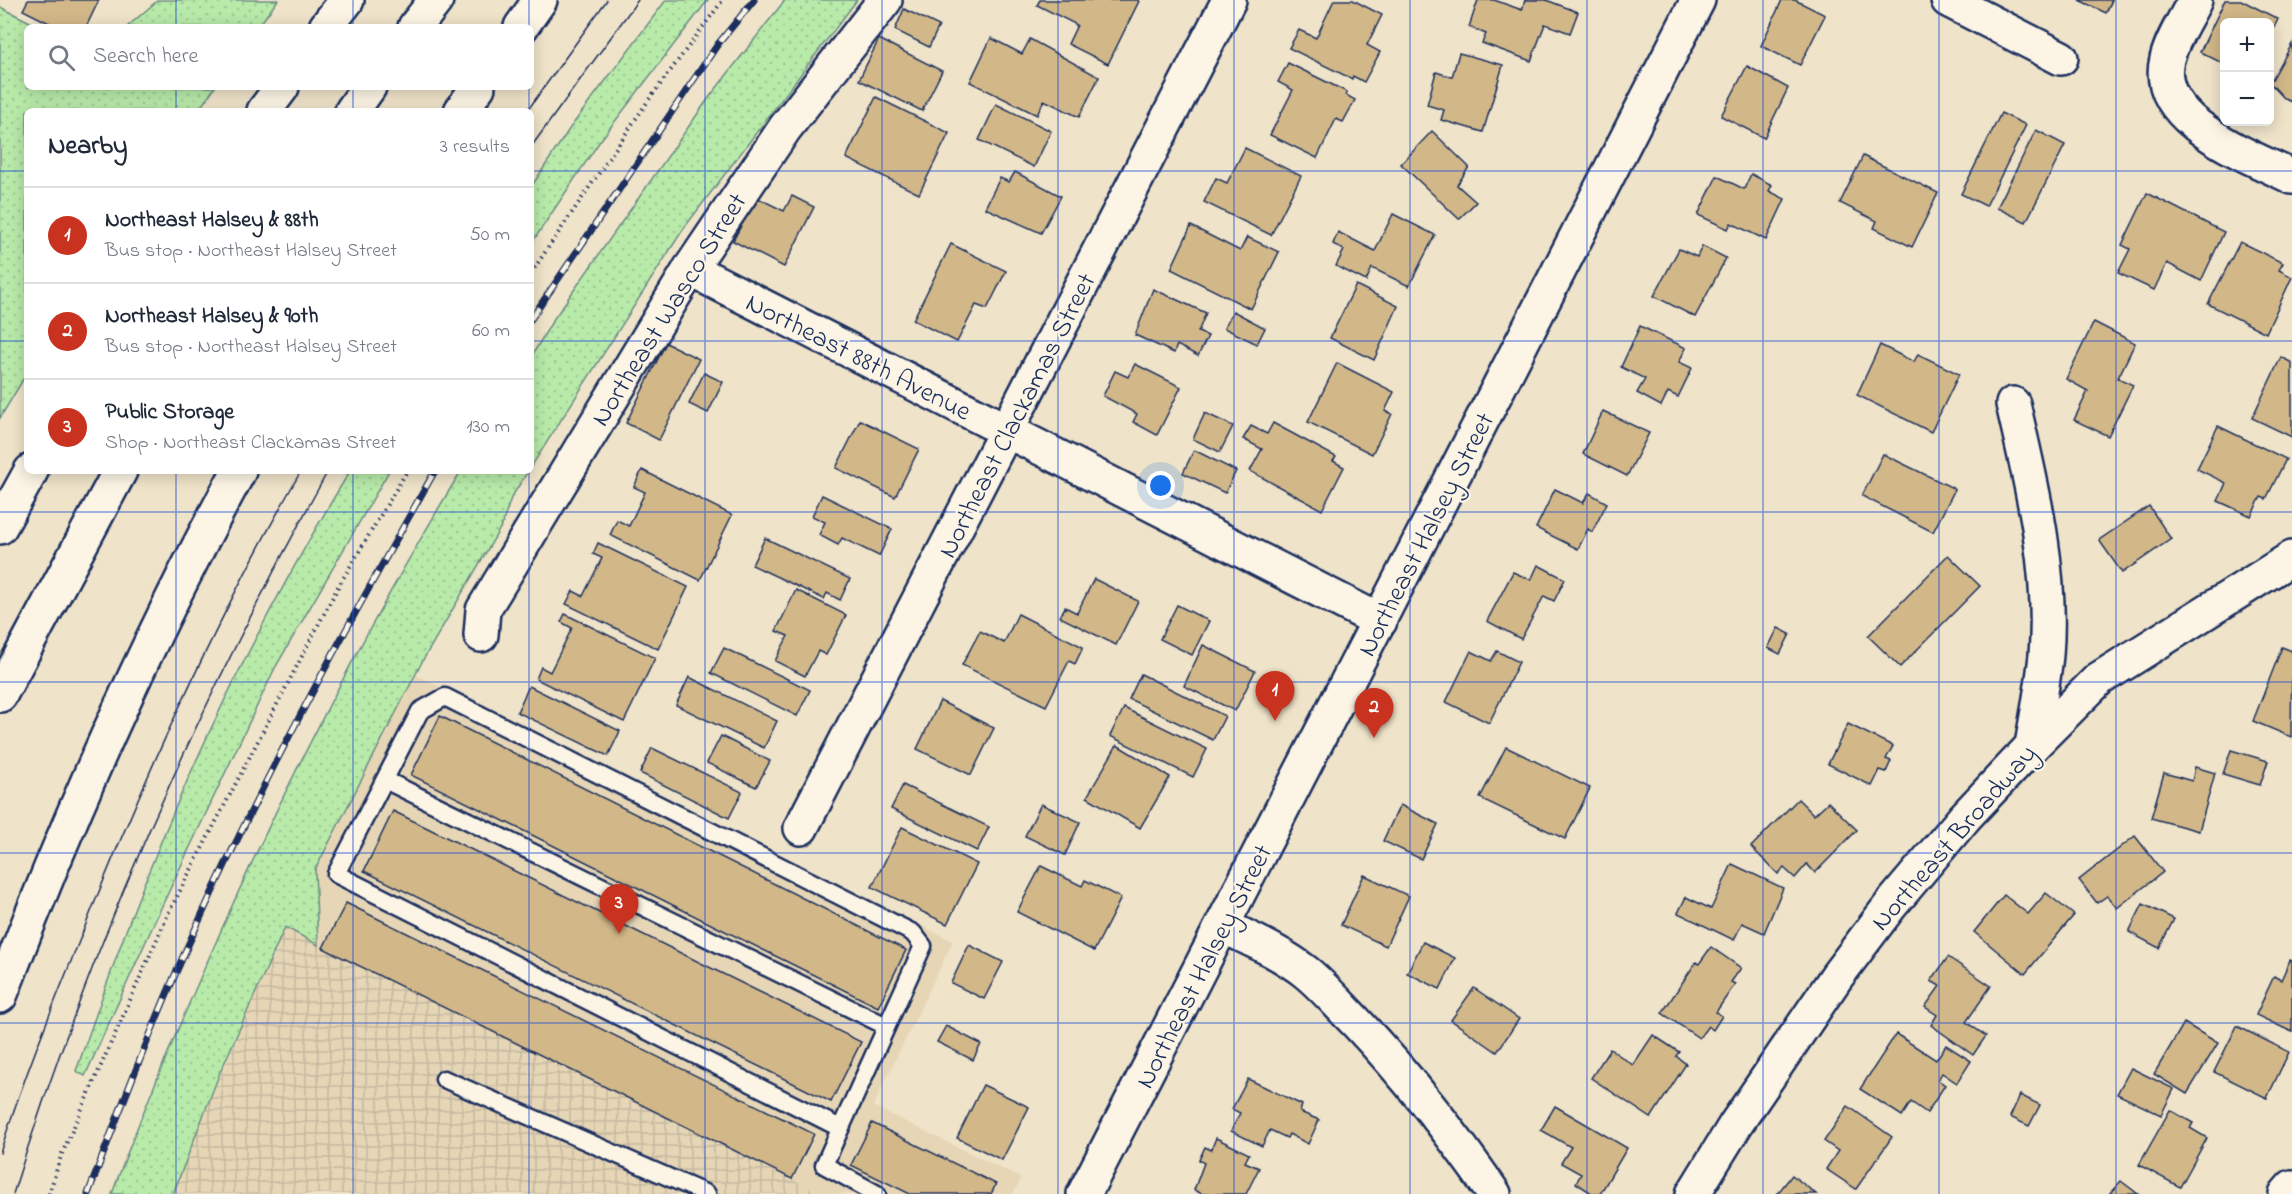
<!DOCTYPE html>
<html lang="en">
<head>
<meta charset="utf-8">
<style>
	:root { --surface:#fff; --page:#f6f6f7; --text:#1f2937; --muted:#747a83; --line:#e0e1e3; --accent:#c8321e }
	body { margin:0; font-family:"Indie Flower",sans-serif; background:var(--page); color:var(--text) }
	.controls { position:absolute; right:18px; top:18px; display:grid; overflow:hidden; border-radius:9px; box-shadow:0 3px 15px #0003 }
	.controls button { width:54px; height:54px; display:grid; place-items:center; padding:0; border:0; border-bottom:2px solid var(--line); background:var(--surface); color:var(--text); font:30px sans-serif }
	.you { position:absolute; left:1161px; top:486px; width:21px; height:21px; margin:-15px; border:4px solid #fff; border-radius:50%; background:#1a73e8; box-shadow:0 0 0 9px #1a73e833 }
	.badge { display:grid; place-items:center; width:39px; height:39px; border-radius:50%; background:var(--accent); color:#fff; font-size:20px; font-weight:700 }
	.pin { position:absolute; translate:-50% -50px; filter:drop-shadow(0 2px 3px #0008) }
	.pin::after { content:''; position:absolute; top:32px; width:21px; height:18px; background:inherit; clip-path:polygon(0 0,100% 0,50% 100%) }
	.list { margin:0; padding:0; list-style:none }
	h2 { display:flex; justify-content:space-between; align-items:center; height:78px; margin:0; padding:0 24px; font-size:26px }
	h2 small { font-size:20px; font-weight:400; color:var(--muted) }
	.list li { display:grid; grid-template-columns:39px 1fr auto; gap:18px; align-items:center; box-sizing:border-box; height:96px; padding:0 24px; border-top:2px solid var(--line) }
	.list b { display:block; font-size:22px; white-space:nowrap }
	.list p { margin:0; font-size:20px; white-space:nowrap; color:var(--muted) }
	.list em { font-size:20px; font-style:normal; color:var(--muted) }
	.icon { flex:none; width:33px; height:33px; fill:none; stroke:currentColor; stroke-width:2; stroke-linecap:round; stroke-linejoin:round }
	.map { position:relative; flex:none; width:2292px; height:1194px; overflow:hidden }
	.search { position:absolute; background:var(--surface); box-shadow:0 3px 15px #0003; left:24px; top:24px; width:510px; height:66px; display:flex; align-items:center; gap:15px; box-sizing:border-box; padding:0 21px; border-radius:9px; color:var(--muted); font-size:22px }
	.panel { position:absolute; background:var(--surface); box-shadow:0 3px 15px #0003; left:24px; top:108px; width:510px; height:366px; border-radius:9px }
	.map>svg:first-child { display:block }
	.built { fill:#e6d6b6 }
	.industrial { fill:url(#industrial-grid) }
	.grass { fill:url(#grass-dots); stroke:#6a8c84; stroke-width:1.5 }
	.building { fill:#d2b888; stroke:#1b2f5e; stroke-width:1.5 }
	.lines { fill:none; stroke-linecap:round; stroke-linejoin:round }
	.lane-casing { stroke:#1b2f5e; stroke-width:21 }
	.street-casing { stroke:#1b2f5e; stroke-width:38 }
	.primary-casing { stroke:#1b2f5e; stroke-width:38 }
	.highway-casing { stroke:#1b2f5e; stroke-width:38 }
	.path { stroke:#1b2f5e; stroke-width:4; stroke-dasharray:1.5 4.5; stroke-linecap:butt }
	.lane { stroke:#fcf5e5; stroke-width:16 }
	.street { stroke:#fcf5e5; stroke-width:33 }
	.primary { stroke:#fcf5e5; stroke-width:33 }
	.highway { stroke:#fcf5e5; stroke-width:33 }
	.tram { stroke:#1b2f5e; stroke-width:1.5 }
	.rail-casing { stroke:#1b2f5e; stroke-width:7 }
	.rail { stroke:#fcf5e5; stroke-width:4.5; stroke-dasharray:14; stroke-linecap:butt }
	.grid { fill:none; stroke:#1d4ed8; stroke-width:1.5; stroke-opacity:0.55 }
	.labels { text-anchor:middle; stroke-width:4.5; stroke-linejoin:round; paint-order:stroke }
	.street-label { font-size:27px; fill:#1b2f5e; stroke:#fcf5e5 }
</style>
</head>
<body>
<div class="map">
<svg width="2292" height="1194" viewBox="0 0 2292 1194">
	<defs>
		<pattern id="industrial-grid" width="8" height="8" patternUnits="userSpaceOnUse" patternTransform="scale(1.5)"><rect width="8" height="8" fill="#e6d6b6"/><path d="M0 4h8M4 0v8" fill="none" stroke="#c5b89f"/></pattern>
		<pattern id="grass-dots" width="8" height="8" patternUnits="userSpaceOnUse" patternTransform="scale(1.5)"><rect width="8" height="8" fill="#b8eaa9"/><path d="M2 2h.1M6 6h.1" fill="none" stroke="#9ec994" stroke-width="1.8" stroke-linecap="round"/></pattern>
	</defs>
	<rect width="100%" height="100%" fill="#efe3c9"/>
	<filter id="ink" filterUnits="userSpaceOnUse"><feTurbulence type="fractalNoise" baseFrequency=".0167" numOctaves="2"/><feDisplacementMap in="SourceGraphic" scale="12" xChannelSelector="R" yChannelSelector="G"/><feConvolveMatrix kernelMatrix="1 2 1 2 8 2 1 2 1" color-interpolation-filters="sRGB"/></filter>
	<g filter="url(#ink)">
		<polygon class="built" points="410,672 953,941 873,1106 1021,1178 1013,1194 821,1194 285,927"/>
		<polygon class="industrial" points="285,927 821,1194 169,1194"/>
		<g class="grass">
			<polygon points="158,0 278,0 258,27 127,27"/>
			<polygon points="666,0 708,0 600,141 531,244 531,187 570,128"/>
			<polygon points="785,0 857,0 684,228 531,467 531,357 553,320 708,99"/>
			<polygon points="0,7 40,27 27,27 27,87 215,87 198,111 27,111 27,373 0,418"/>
			<path d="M350 471H389L275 668 161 908 85 1076 76 1071C95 1018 113 965 133 912 191 760 265 610 350 471Z"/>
			<path d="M461 471H528L511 498 502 525 423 660 315 870 318 945 285 927 219 1075 173 1194H112C140 1117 172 1042 205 967 279 796 364 630 461 471Z"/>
		</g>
		<g class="building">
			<polygon points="28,0 99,0 86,27 57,27 23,10"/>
			<polygon points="1040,0 1137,0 1139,1 1108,64 1068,44 1077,25 1037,5"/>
			<polygon points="1334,0 1353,0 1382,15 1367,45 1380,52 1364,82 1353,76 1352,79 1289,48 1299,30 1316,38"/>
			<polygon points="1478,0 1494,0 1522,10 1525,0 1546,0 1578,12 1570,33 1545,24 1531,61 1482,43 1486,34 1469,27"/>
			<polygon points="1782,0 1795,0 1825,15 1800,65 1761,46"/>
			<polygon points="2079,0 2112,0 2106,13"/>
			<polygon points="2225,0 2241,0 2278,19 2270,36 2270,22 2224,22 2224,64 2200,52"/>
			<polygon points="904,9 939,26 929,47 895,30"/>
			<polygon points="991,38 1022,54 1030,39 1099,77 1079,117 1044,100 1037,115 970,82"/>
			<polygon points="879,39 942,71 922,111 859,80"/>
			<polygon points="2292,44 2292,102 2285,99 2270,83"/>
			<polygon points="1459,53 1503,65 1483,132 1441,120 1444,110 1427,105 1436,72 1452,77"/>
			<polygon points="1288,63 1347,92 1346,95 1355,100 1343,122 1336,119 1317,158 1270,135 1293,90 1278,82"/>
			<polygon points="1747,66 1788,88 1764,138 1721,116"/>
			<polygon points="876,97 949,133 919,194 846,158"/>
			<polygon points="996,104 1051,131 1034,167 979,140"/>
			<polygon points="2001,113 2026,125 1986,206 1961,194"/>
			<polygon points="2036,130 2065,145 2026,222 1997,208"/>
			<polygon points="1432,131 1469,167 1457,185 1476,202 1459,219 1401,164"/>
			<polygon points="1245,148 1301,176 1271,235 1204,202 1216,178 1227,183"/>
			<polygon points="1863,156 1938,193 1912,247 1874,228 1877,221 1840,203"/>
			<polygon points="1015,172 1061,196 1041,233 985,208 1000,178 1009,182"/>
			<polygon points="1751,174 1772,185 1769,191 1785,199 1766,240 1731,223 1728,229 1698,215 1717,176 1744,189"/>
			<polygon points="2147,193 2224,232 2201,281 2167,263 2154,290 2118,273 2130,249 2122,245"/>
			<polygon points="792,196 814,207 784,267 733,241 756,197 784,211"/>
			<polygon points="1393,214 1435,235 1409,286 1372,268 1366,281 1336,266 1344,250 1333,244 1338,232 1375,251"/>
			<polygon points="1191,226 1240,251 1247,237 1279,252 1251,309 1171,269"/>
			<polygon points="2240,242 2283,263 2279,270 2292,277 2266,333 2208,304"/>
			<polygon points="951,244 1006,271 987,309 976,305 957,342 913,320"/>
			<polygon points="1702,246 1726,258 1695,317 1654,296 1679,249 1697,257"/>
			<polygon points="1356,285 1398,306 1374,360 1330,338"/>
			<polygon points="1153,289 1206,313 1198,332 1208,336 1198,356 1177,345 1174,353 1135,335"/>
			<polygon points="1233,311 1265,328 1257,344 1224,328"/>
			<polygon points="2094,322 2135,343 2118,378 2133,385 2108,436 2074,420 2088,391 2066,379"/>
			<polygon points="1640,326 1686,348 1679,362 1692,368 1678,397 1668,392 1661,406 1637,393 1645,379 1621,367"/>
			<polygon points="666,343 699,359 659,440 626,423"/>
			<polygon points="1880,345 1914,362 1918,354 1959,374 1931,432 1857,395"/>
			<polygon points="2281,357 2292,363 2292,437 2252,418"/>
			<polygon points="1337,363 1394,392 1385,411 1392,414 1372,454 1308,422"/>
			<polygon points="1135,364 1181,387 1157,435 1133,422 1137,414 1103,396 1115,371 1128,377"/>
			<polygon points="704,373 723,382 708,413 689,404"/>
			<polygon points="1603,411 1649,433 1627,476 1583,454"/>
			<polygon points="1205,413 1233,426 1220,452 1193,439"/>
			<polygon points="860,420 919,449 895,497 836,468"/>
			<polygon points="1273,423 1336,457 1333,461 1344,467 1322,510 1250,471 1262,449 1243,439 1251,426 1267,434"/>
			<polygon points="2218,426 2286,459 2266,499 2261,497 2251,516 2218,501 2226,483 2197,469"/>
			<polygon points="1194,450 1236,471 1225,493 1183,473"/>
			<polygon points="1883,454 1955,489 1933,532 1862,496"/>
			<polygon points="642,470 732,515 700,580 610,535 617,520 629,526 645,492 634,487"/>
			<polygon points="1555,489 1583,503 1589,493 1607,503 1592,532 1588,529 1578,549 1536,528"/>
			<polygon points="822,495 892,529 879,556 842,538 838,545 819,535 825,522 812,516"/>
			<polygon points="2149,506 2171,539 2122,573 2099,540"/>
			<polygon points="765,538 850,579 840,600 827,593 824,599 752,565"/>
			<polygon points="598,543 688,587 658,649 566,604 573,591 583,596 602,558 593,554"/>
			<polygon points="1948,555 1980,586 1900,667 1868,636"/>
			<polygon points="1538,565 1565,579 1554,601 1544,596 1521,639 1487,621 1513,572 1531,580"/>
			<polygon points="1094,579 1138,601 1116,645 1060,617 1065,607 1077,613"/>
			<polygon points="796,590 846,615 826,655 818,651 805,676 775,661 788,636 776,631"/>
			<polygon points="1177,605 1209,621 1192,655 1160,639"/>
			<polygon points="565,614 655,658 624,722 536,679 541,667 550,672 572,628 561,622"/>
			<polygon points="1018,614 1083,647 1075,664 1069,661 1046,706 962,665 980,631 1004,643"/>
			<polygon points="1778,628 1790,634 1780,654 1768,648"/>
			<polygon points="1203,645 1255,671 1235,711 1184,686"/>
			<polygon points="2282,647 2292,651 2291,737 2253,721"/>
			<polygon points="724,648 810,690 797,716 711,673"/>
			<polygon points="1471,651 1491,661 1497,651 1519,662 1489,723 1446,702"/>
			<polygon points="1141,674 1225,716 1213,740 1129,699"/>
			<polygon points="689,677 777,721 764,748 676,705"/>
			<polygon points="529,686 620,731 608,756 517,712"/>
			<polygon points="940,701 994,728 971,775 917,749"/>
			<polygon points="1124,708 1207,749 1193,777 1110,736"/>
			<polygon points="440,716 906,950 878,1007 411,775"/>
			<polygon points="1848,724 1893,746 1886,759 1891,761 1886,772 1880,770 1872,786 1828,764"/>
			<polygon points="721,736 770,761 756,787 707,763"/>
			<polygon points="1117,745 1170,777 1140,828 1087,797"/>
			<polygon points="1506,747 1590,788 1565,839 1480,798"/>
			<polygon points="652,748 742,792 729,818 640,773"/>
			<polygon points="2231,750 2268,761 2260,785 2223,774"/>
			<polygon points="2195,767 2215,773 2199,831 2151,818 2164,773 2192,781"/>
			<polygon points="903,785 989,827 977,851 891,809"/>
			<polygon points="1798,799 1814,815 1828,802 1857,830 1815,873 1807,864 1795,878 1784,868 1778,874 1751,847"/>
			<polygon points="1041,804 1080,822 1065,855 1025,836"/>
			<polygon points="1400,805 1438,824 1421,859 1383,841"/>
			<polygon points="393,811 861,1042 831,1102 364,871"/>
			<polygon points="902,827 977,864 947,924 872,887"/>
			<polygon points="2135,836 2163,872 2117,908 2107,896 2097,903 2079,880"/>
			<polygon points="1732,864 1783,888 1764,933 1742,923 1734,940 1678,913 1686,897 1711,909"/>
			<polygon points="1041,866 1082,886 1085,880 1121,898 1094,951 1017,912"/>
			<polygon points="1364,875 1409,896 1386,946 1341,925"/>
			<polygon points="2046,893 2074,915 2025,974 1974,932 2004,895 2028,914"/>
			<polygon points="346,903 814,1134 792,1179 323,948"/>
			<polygon points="2143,904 2174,919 2159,948 2129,932"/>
			<polygon points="1423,942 1455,958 1440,989 1407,973"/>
			<polygon points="969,945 1003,962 984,999 951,983"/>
			<polygon points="1711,947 1741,968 1731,982 1735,984 1716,1012 1722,1016 1713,1030 1708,1026 1699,1038 1662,1013 1696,962 1699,964"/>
			<polygon points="1948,957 1991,986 1966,1022 1986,1036 1973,1055 1931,1025 1937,1015 1925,1007 1940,986 1931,981"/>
			<polygon points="2290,960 2292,961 2292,1032 2256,1015 2274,976 2281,980"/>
			<polygon points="1474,988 1519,1019 1497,1052 1451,1020"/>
			<polygon points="2184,1023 2218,1043 2187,1094 2154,1074"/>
			<polygon points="946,1026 981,1044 973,1060 937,1042"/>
			<polygon points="2237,1026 2289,1052 2267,1098 2214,1072"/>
			<polygon points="1896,1034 1936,1060 1946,1045 1971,1061 1957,1083 1942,1073 1938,1080 1945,1085 1927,1113 1911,1102 1902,1116 1860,1089"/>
			<polygon points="1653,1035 1679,1052 1676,1056 1686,1064 1651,1118 1591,1078 1610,1049 1633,1065"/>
			<polygon points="2131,1068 2174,1089 2161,1115 2117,1094"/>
			<polygon points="1248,1079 1302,1105 1300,1112 1319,1120 1308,1144 1289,1134 1287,1138 1270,1130 1262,1146 1231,1131 1240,1113 1232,1109"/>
			<polygon points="983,1085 1029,1107 1002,1160 957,1138"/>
			<polygon points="2020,1095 2040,1105 2029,1126 2010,1117"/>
			<polygon points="1555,1106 1627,1148 1600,1194 1593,1194 1576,1183 1581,1174 1561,1163 1571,1147 1541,1130"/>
			<polygon points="1848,1106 1892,1137 1856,1189 1826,1169 1838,1151 1824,1141"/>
			<polygon points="2170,1110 2193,1123 2190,1128 2207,1138 2180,1187 2139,1165"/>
			<polygon points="872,1123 996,1184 991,1194 910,1194 851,1165"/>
			<polygon points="1216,1138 1249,1154 1245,1162 1259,1168 1246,1194 1202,1194 1194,1190 1204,1163 1199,1160 1205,1147 1211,1150"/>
			<polygon points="1792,1175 1816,1194 1777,1194"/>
			<polygon points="2121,1181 2138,1194 2109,1194"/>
		</g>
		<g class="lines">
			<g class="lane-casing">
				<g id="lane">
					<polyline points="385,780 886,1026"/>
					<polyline points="444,1079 707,1194"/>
					<polyline points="840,1128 336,874 420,711 445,697 913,933 923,946 824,1165 877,1194"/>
				</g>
			</g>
			<g class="street-casing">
				<g id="street">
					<polyline points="1948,0 2061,58"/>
					<path d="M2195 0C2186 18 2172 39 2167 59 2151 121 2250 156 2292 177"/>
					<polyline points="690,269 1380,621"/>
					<path d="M2013 404C2032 486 2053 570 2046 655 2043 685 2037 715 2032 746"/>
					<polyline points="481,635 483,610 690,269 785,128 885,0"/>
					<polyline points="801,828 1229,0"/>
					<path d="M1223 926C1252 940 1282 953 1307 973 1325 988 1340 1006 1356 1022 1407 1076 1452 1133 1494 1194"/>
					<polyline points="1693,1194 1736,1124 1837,976 1890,906 1965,817 2032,746 2099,679 2292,558"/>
					<polyline points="2286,1194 2292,1187"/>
				</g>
			</g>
			<g class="primary-casing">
				<polyline id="primary" points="1084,1194 1698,0"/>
			</g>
			<g class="highway-casing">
				<g id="highway">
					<polyline points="326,27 347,0"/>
					<polyline points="415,27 436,0"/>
					<polyline points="521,27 540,0"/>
					<polyline points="264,111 282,87"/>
					<polyline points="352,111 369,87"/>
					<polyline points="461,111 478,87"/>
					<polyline points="0,527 31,471"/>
					<polyline points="0,695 120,471"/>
					<path d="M0 996C69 816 146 640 239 471"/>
				</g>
			</g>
			<g class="path">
				<polyline points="531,273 648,101 723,0"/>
				<polyline points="49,1194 61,1156 169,912 338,587 407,471"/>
			</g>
			<use href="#lane" class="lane"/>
			<use href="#street" class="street"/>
			<use href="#primary" class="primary"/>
			<use href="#highway" class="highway"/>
			<g class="tram">
				<polyline points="527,111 607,0"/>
				<polyline points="531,147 638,0"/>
				<path d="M0 1153C22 1082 50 1013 78 944 142 782 214 622 301 471"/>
				<path d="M13 1194C91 943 200 701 328 471"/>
			</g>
			<g class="rail-casing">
				<g id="rail">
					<polyline points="531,319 718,44 754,0"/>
					<path d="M88 1194C123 1102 158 1010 199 921 269 767 351 618 435 471"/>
				</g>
			</g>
			<use href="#rail" class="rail"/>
		</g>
	</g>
	<path class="grid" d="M176 0V27M353 0V27M529 0V27M705 0V1194M882 0V1194M1058 0V1194M1234 0V1194M1410 0V1194M1587 0V1194M1763 0V1194M1939 0V1194M2116 0V1194M176 87V111M353 87V111M529 87V111M0 171H27M531 171H2292M0 341H27M531 341H2292M176 471V1194M353 471V1194M529 471V1194M0 512H2292M0 682H2292M0 853H2292M0 1023H2292"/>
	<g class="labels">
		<g class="street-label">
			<text transform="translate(668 309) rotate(-58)" y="9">Northeast Wasco Street</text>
			<text transform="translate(859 356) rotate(27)" y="9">Northeast 88th Avenue</text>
			<text transform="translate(1016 415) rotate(-63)" y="9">Northeast Clackamas Street</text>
			<text transform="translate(1425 534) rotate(-63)" y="9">Northeast Halsey Street</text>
			<text transform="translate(1953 837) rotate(-49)" y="9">Northeast Broadway</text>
			<text transform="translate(1203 966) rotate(-63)" y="9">Northeast Halsey Street</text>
		</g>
	</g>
</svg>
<div class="controls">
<button>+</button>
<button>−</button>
</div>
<div class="you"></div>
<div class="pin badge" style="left:1275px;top:721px">1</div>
<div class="pin badge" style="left:1374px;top:738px">2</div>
<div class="pin badge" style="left:619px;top:934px">3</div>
<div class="search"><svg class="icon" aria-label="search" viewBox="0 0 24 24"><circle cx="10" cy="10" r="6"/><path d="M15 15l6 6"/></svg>Search here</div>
<section class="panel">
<h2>Nearby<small>3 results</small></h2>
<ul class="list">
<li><span class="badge">1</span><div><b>Northeast Halsey &amp; 88th</b><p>Bus stop · Northeast Halsey Street</p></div><em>50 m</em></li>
<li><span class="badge">2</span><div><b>Northeast Halsey &amp; 90th</b><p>Bus stop · Northeast Halsey Street</p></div><em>60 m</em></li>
<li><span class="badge">3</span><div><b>Public Storage</b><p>Shop · Northeast Clackamas Street</p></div><em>130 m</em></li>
</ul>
</section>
</div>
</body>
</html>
